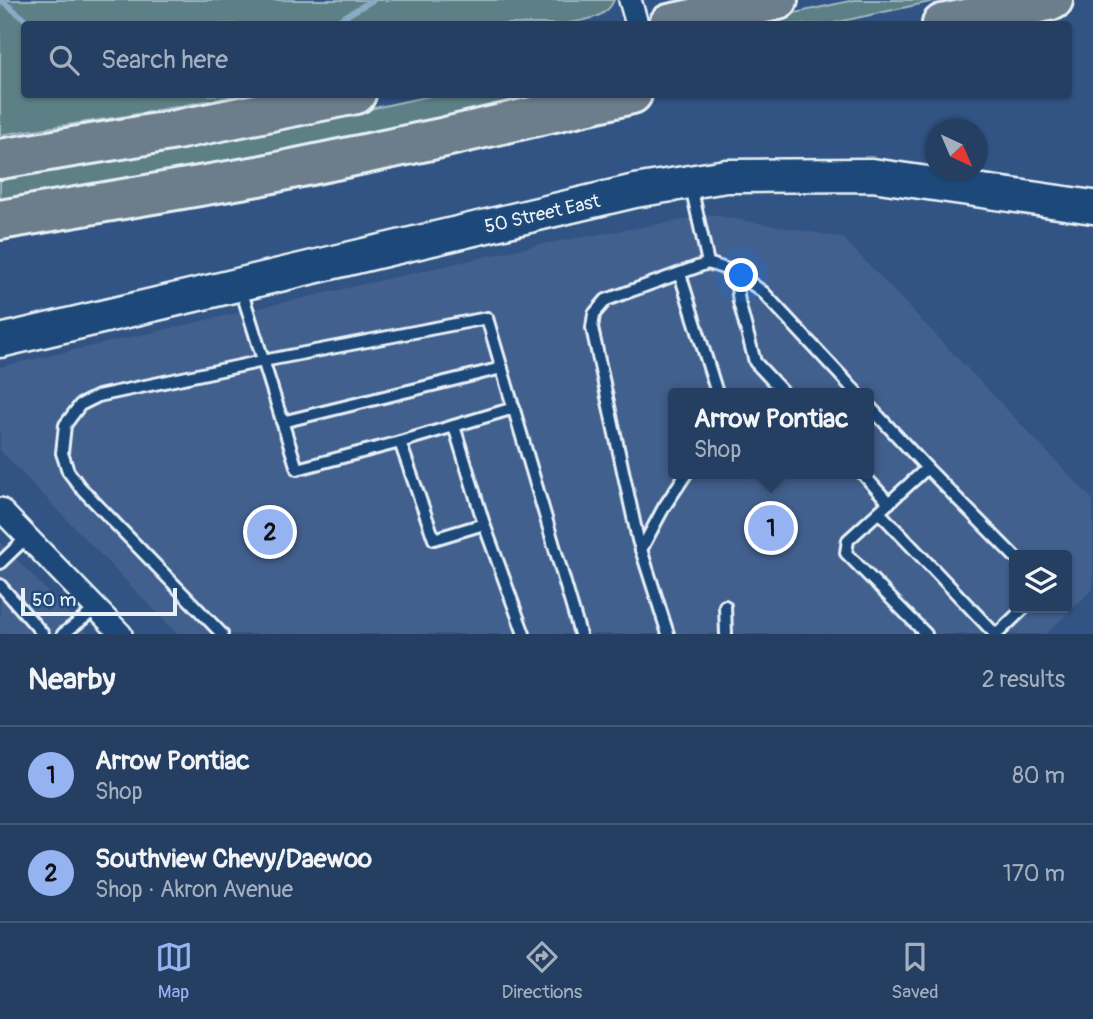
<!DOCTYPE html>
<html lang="en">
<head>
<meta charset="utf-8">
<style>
	:root { --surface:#253f63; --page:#2d4669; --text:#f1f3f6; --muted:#a3afbe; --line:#425878; --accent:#95b2f1 }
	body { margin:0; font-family:Pangolin,sans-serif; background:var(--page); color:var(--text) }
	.controls { position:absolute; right:21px; bottom:21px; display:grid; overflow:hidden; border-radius:7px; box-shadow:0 2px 5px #0004 }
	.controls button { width:63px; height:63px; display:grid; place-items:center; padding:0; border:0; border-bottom:2px solid var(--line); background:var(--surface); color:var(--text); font:35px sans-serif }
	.compass { position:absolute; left:925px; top:119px; width:63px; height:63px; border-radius:50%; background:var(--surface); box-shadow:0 2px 5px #0004; rotate:136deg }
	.scale { position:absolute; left:21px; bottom:18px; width:156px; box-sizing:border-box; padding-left:7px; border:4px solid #e8f1f8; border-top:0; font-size:19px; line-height:24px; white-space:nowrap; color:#e8f1f8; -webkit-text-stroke:5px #1f4a7a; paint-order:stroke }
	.you { position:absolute; left:742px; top:276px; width:24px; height:24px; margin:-18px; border:5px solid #fff; border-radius:50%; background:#1a73e8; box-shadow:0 0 0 10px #1a73e833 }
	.badge { display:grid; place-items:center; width:46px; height:46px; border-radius:50%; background:var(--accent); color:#111; font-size:23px; font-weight:700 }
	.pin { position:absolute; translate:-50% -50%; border:4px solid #fff; box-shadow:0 2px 7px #0006 }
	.popup { position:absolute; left:668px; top:388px; width:206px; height:91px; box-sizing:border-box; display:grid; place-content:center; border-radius:7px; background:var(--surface); filter:drop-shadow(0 2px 5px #0005); font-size:23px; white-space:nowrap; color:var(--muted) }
	.popup b { font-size:26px; color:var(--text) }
	.popup::after { content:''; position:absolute; left:50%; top:100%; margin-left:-14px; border:14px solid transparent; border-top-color:var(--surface) }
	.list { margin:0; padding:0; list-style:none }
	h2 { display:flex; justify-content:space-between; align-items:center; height:91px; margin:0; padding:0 28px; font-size:30px }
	h2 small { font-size:23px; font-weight:400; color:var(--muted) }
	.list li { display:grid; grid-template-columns:46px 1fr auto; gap:21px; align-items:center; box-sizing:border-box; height:98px; padding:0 28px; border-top:2px solid var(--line) }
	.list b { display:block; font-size:26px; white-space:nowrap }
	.list p { margin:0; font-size:23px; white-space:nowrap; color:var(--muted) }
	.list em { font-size:23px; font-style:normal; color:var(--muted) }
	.icon { flex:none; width:38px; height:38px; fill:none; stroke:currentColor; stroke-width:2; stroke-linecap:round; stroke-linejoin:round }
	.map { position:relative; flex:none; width:1093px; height:634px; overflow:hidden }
	.search { position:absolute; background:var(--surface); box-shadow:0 2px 5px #0004; left:21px; right:21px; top:21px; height:77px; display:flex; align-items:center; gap:18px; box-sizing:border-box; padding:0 24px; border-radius:7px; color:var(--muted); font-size:26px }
	.sheet { height:287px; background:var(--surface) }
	nav { display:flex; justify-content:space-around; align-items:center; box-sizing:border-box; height:98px; border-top:2px solid var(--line); background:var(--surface); font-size:19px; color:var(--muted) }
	nav a { display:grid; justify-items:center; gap:4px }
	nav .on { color:var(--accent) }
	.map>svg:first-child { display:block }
	.built { fill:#43608e; fill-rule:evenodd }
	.green { fill:#5c8086; stroke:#a2b8bf; stroke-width:2 }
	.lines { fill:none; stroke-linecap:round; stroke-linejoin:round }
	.stream { stroke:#89abc7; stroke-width:6 }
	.lane-casing { stroke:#e8f1f8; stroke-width:16 }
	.street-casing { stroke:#e8f1f8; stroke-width:26 }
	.secondary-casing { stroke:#e8f1f8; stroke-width:37 }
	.highway-casing { stroke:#e8f1f8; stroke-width:44 }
	.lane { stroke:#1f4a7a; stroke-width:10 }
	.street { stroke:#1f4a7a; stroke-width:21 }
	.secondary { stroke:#1f4a7a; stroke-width:32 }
	.highway { stroke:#6c7d8b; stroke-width:38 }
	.labels { text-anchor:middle; stroke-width:7; stroke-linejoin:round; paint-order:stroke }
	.street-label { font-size:19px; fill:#e8f1f8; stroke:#1f4a7a }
</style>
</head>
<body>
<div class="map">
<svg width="1093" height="634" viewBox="0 0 1093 634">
	<rect width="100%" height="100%" fill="#315484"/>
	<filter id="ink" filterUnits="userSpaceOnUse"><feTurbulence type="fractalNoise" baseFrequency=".0143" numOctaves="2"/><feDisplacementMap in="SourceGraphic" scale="14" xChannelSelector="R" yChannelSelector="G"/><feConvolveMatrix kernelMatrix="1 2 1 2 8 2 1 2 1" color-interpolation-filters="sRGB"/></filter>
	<g filter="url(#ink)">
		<g class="built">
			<path d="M712 215 843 238 1093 500V589L1046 634H177L0 450V367L537 245ZM673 393H869V474H673ZM1014 555H1067V608H1014Z"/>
			<polygon points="0,542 88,634 0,634"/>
		</g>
		<g class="green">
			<path d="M0 0H614C606 20 582 20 564 24H24V94L240 95 126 116 0 135Z"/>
			<polygon points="854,0 939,0 829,24 745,24"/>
			<polygon points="434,95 556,95 254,160 0,202 0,176 319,120"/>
		</g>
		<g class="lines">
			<g class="stream">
				<polyline points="1,0 31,24"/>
				<polyline points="332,24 373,0"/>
			</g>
			<g class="lane-casing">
				<g id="lane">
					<polyline points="691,186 708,263 735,272 763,292 857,393"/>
					<polyline points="735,272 739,302 755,362 784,393"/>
					<polyline points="680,274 717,393"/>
					<polyline points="240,286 297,469 400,442 434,539 484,524 524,634"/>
					<polyline points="869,406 927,468"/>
					<polyline points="282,422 502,368"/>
					<polyline points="454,426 484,524"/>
					<polyline points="400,442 514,408"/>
					<polyline points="863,474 889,503"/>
					<polyline points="879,512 995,634"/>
					<polyline points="641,550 664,507 686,474"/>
					<polyline points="0,563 27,537"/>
					<polyline points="0,585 43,634"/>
					<polyline points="725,606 726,634"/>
					<polyline points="63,634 96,609"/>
					<polyline points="222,634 80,487 68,471 62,453 65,425 80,405 98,396 263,361 487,318 580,634"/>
					<polyline points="668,634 638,540 592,328 594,314 606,300 708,263"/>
					<polyline points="926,634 846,553 848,540 927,468 1014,556"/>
					<polyline points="997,634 1024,608"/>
				</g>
			</g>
			<g class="street-casing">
				<g id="street">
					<polyline points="630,0 637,24"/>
					<polyline points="0,509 121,634"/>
				</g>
			</g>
			<g class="secondary-casing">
				<polyline id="secondary" points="0,341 635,191 726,176 872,175 1093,207"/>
			</g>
			<g class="highway-casing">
				<g id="highway">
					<polyline points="669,24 778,0"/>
					<polyline points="942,24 1053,0"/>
					<polyline points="0,159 176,130 356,94"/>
					<polyline points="0,220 258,176 441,138 632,94"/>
				</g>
			</g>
			<use href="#lane" class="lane"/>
			<use href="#street" class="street"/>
			<use href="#secondary" class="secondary"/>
			<use href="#highway" class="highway"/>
		</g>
	</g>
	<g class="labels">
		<g class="street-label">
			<text transform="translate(542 213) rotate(-13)" y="7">50 Street East</text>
		</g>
	</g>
</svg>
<div class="controls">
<button><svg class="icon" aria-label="layers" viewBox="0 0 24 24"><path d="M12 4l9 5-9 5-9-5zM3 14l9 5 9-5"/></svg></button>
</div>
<svg class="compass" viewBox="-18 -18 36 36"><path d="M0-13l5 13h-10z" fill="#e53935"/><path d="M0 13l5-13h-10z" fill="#a3afbe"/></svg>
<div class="scale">50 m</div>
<div class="you"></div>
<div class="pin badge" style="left:771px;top:528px">1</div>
<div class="popup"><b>Arrow Pontiac</b>Shop</div>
<div class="pin badge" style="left:270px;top:532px">2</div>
<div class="search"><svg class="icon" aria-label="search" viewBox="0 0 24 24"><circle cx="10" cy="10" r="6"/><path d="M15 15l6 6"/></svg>Search here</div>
</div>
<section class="sheet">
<h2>Nearby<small>2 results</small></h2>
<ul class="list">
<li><span class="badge">1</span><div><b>Arrow Pontiac</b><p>Shop</p></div><em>80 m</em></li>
<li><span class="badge">2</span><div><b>Southview Chevy/Daewoo</b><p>Shop · Akron Avenue</p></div><em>170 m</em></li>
</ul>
</section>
<nav>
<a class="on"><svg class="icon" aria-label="map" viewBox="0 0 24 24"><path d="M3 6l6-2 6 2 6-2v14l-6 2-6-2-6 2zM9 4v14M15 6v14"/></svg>Map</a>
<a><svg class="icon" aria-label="directions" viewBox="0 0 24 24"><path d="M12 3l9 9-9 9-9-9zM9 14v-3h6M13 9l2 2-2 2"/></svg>Directions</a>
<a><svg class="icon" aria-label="saved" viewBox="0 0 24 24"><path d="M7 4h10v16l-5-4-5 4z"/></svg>Saved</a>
</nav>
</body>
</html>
